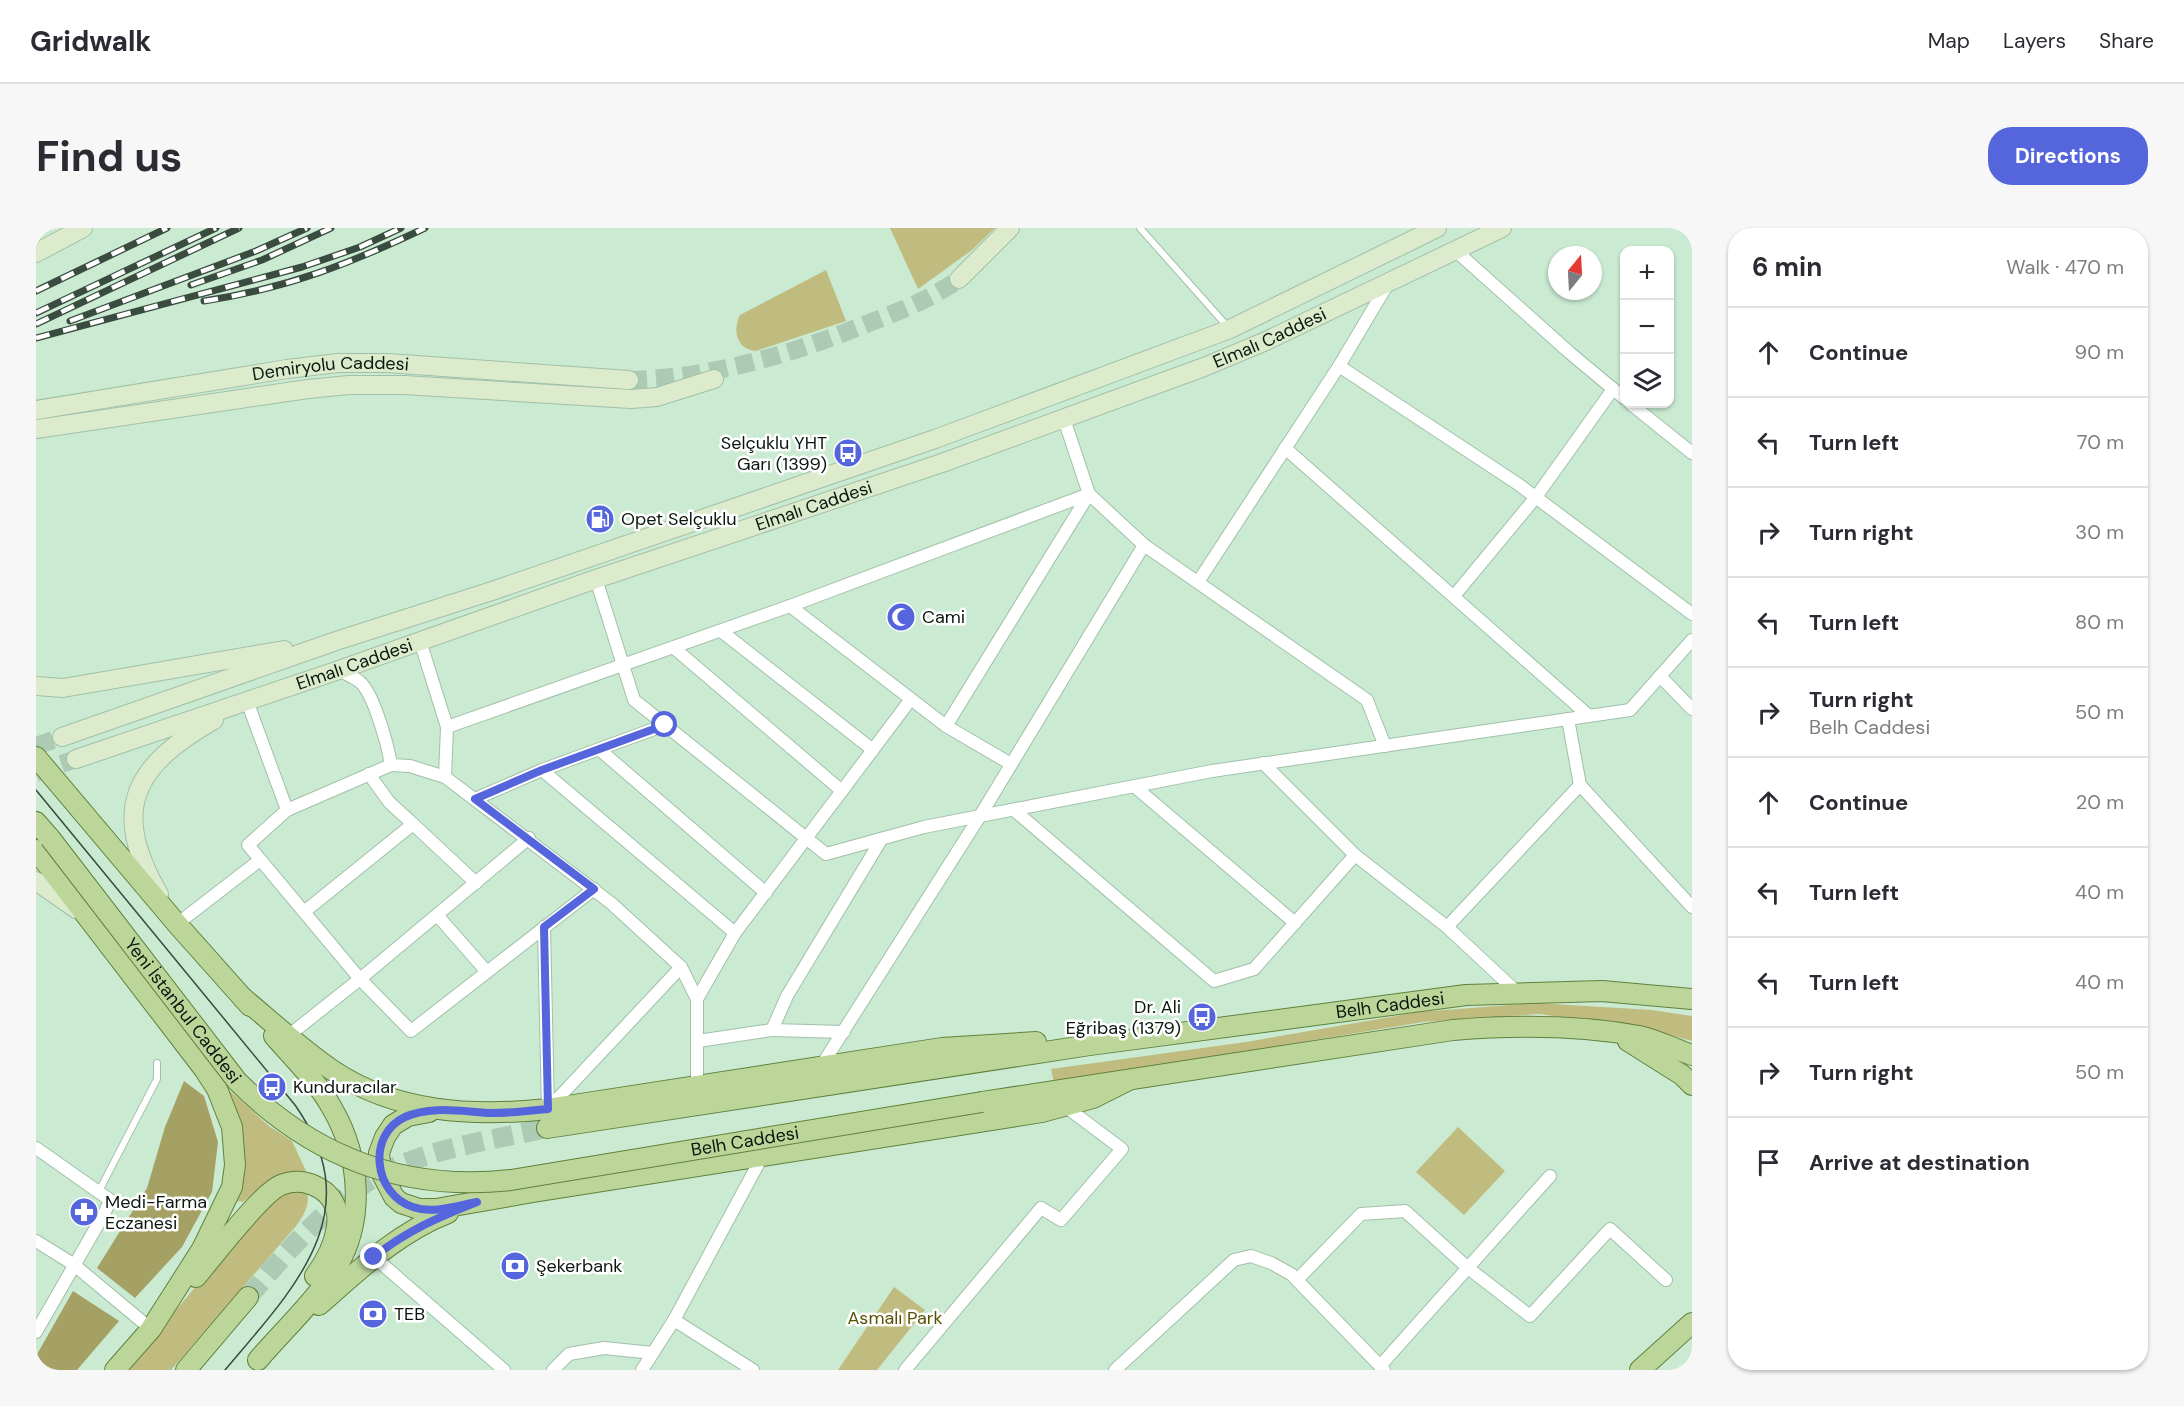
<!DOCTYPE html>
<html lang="en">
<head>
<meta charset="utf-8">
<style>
	:root { --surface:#fff; --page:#f7f7f7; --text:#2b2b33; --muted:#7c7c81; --line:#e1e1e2; --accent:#5566dc }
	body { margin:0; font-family:"DM Sans",sans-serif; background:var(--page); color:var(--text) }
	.controls { position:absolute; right:18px; top:18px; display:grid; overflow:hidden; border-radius:12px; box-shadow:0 2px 4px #0004 }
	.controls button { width:54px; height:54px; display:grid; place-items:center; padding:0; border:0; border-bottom:2px solid var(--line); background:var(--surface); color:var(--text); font:30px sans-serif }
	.compass { position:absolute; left:1512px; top:18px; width:54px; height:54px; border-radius:50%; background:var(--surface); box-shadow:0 2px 4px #0004; rotate:18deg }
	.stop { position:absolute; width:18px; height:18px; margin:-14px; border:4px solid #5566dc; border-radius:50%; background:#fff }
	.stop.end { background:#5566dc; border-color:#fff; box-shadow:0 2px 6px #0008 }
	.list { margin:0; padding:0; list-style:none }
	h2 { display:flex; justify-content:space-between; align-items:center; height:78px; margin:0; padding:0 24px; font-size:26px }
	h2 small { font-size:20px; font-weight:400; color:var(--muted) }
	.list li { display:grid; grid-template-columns:39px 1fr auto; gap:18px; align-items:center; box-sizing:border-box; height:90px; padding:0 24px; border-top:2px solid var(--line) }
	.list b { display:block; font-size:22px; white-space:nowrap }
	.list p { margin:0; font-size:20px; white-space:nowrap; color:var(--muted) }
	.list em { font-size:20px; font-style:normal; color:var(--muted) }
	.icon { flex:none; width:33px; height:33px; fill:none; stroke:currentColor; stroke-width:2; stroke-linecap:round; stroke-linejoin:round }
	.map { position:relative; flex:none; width:1656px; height:1142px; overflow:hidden; border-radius:24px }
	header { display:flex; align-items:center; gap:36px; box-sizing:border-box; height:84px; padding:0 30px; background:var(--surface); border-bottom:2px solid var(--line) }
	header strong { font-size:28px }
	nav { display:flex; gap:33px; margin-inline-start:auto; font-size:21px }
	.intro { display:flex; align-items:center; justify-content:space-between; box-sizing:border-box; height:144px; padding:0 36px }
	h1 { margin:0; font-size:42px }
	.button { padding:15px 27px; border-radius:24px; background:var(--accent); color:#fff; font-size:21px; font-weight:700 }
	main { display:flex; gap:36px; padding:0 36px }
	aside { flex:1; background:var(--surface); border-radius:24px; box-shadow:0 2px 4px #0004 }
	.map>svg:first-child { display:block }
	.green { fill:#c0bc80 }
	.forest { fill:#a5a164 }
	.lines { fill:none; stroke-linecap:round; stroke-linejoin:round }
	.secondary-tunnel { stroke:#adcab5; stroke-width:18; stroke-dasharray:18 9; stroke-linecap:butt }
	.primary-tunnel { stroke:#adcab5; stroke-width:20; stroke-dasharray:20 10; stroke-linecap:butt }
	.lane-casing { stroke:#a1c0a9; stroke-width:8 }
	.street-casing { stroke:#a1c0a9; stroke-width:14 }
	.secondary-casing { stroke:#a1c0a9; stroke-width:20 }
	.primary-casing { stroke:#60813d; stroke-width:22 }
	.lane { stroke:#fff; stroke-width:6 }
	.street { stroke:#fff; stroke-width:12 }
	.secondary { stroke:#ddebcd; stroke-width:18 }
	.primary { stroke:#bcd69a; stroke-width:20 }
	.tram { stroke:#3a4b3f; stroke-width:1.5 }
	.rail-casing { stroke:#3a4b3f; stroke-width:7 }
	.rail { stroke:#fff; stroke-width:4.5; stroke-dasharray:14; stroke-linecap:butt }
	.primary-bridge-casing { stroke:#60813d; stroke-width:22; stroke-linecap:butt }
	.primary-bridge { stroke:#bcd69a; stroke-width:20 }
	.route { stroke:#5566dc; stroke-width:8 }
	.labels { text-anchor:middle; stroke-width:5; stroke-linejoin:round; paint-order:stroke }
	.street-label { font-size:18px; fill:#0a160e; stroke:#fff }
	.poi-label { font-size:18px; fill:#0a160e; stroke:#fff; text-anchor:start }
	.park-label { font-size:18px; fill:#565101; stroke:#fff }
</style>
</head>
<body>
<header>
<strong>Gridwalk</strong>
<nav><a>Map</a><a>Layers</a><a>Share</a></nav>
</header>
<div class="intro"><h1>Find us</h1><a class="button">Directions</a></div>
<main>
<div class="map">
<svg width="1656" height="1142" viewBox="0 0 1656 1142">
	<rect width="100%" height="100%" fill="#caead2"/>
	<g class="green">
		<polygon points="854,0 959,0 936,22 882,61"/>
		<path d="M790 42 810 93 720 123C701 122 696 103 704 87Z"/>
		<polygon points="1500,775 1616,782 1656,788 1656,813 1614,802 1503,786 1387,794 1018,855 1015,841 1210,814 1383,784"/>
		<path d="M192 861 233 898 256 913 270 943 268 946 234 952 207 974 201 973C213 934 209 897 192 861Z"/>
		<polygon points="1422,899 1469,943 1428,987 1380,944"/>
		<path d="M244 962 271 964C274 977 268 987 260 998L135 1142H90L216 991Z"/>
		<polygon points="858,1059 889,1082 841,1142 802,1142"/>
	</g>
	<g class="forest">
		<polygon points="148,853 168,868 182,914 176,964 146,1019 99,1070 61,1040 111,960 129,899"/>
		<polygon points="37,1063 83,1093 41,1142 0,1142 0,1128"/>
	</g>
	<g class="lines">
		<g class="secondary-tunnel">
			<path d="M593 152C675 150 757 126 833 95 864 83 895 71 923 51"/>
			<polyline points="0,518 26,509"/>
			<polyline points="0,545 40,531"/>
		</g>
		<path class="primary-tunnel" d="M212 1069C250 1025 288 979 339 949 389 921 456 912 511 900"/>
		<g class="lane-casing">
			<g id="lane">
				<polyline points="1104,0 1191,98"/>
				<polyline points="63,963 121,851 121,835"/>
			</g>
		</g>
		<g class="street-casing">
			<g id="street">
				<polyline points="1420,23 1534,125 1588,170"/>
				<polyline points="1303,138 1482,256 1656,386"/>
				<polyline points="1595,176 1656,225"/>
				<polyline points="1028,191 1053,266 1108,317 1331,472 1349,518"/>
				<polyline points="1249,220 1553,488"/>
				<polyline points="560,351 598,472 790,626 888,599 1176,543 1594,482 1656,412"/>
				<polyline points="1162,354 1303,138 1353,54"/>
				<polyline points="1418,368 1500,269 1577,161"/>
				<polyline points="754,378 910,498"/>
				<polyline points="685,403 837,522"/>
				<polyline points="384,413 411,499"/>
				<polyline points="638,420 806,563"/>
				<path d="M303 442C309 446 318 449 324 454 338 466 352 518 355 537L374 538 409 549 575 675 645 739 661 771V858"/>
				<polyline points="1624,448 1656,481"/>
				<polyline points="211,473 251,582 212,617 324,751 375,803 558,661"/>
				<polyline points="1532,491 1544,557 1656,679"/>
				<polyline points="564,522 730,665"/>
				<polyline points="1227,535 1319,627 1411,699 1483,766"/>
				<polyline points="506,542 699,705"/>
				<polyline points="333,546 353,574 377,596"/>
				<polyline points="409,549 411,499 754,378 1053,266 910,498 975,536"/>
				<polyline points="1098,558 1259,695"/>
				<polyline points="439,571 506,542 629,497"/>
				<polyline points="251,582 355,537"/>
				<polyline points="978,582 1178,753 1218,741 1319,627"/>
				<polyline points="268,684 377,596 440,655"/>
				<polyline points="401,687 451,744"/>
				<polyline points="141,696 224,632"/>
				<polyline points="508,699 512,881"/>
				<polyline points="1411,699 1544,557"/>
				<polyline points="661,771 699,705 875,471"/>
				<polyline points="808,804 736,802 751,768 845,612"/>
				<polyline points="252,808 324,751 493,610"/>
				<polyline points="662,813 736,802"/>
				<polyline points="784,840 944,588 1108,317"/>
				<polyline points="513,880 645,739"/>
				<polyline points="0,920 74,972 69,984 0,1104"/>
				<polyline points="0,1013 37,1036 115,1101"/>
				<polyline points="338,1029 468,1142"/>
				<polyline points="1261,1052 1325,986 1369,983 1432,1040 1494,1088 1574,1001 1630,1052"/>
				<polyline points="638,1092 717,1142"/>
				<polyline points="1344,1138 1514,948"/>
				<polyline points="517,1142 533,1126 568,1120 617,1125"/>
				<polyline points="606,1142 638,1092 727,927"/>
				<polyline points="869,1142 1005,980 1025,992 1086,921 1030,879"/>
				<polyline points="1079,1142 1198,1032 1215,1028 1235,1035 1255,1046 1348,1142"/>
			</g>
		</g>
		<g class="secondary-casing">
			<g id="secondary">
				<polyline points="0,25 47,0"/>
				<polyline points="923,51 974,0"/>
				<path id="s1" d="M0 182 251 141 302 135H351L593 152"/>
				<polyline points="0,201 272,161 313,157 368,157 595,171 621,169 678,151"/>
				<polyline points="0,458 27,460 248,422"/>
				<polyline points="26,509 300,413 456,363 899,211 1194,101 1401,0"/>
				<path id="s2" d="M40 531 303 442 560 351 906 235 1168 139 1230 113 1466 0"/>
				<polyline points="0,653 40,681"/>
				<path d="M123 666C74 582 97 538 178 492"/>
			</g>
		</g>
		<g class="primary-casing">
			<g id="primary">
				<polyline points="0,529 141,696 214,778"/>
				<polyline points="0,594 14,610"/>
				<polyline points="0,622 168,841 181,861 196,899 199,937 196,959 166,1021 115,1101 79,1142"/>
				<path d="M207 770C236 794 264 820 296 842 360 885 437 889 512 881L906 820 1000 814"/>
				<polyline points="1592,813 1646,847 1656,857"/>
				<path d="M946 874 1417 802C1478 797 1542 797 1603 808 1621 812 1639 821 1656 827"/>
				<polyline points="393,884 372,888 357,897 349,909 343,925 345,944 358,969 365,975 383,981 400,981 497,964 1006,884 1057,870 1093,852"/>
				<path id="s3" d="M511 900 1054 817 1430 767 1566 763 1656 771"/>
				<path d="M160 1049C177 1029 225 965 245 957 255 953 267 953 277 957 319 974 298 1022 279 1048"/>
				<path d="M283 1077C323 1042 361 1005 412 985"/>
				<path d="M222 1132C246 1104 276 1076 297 1045 330 995 325 930 296 880 281 853 258 831 238 808"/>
				<polyline points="150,1142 212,1069"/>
				<polyline points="1604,1142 1656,1095"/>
			</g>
		</g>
		<use href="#lane" class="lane"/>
		<use href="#street" class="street"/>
		<use href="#secondary" class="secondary"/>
		<use href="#primary" class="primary"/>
		<path class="tram" d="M0 562 259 877C335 985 258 1060 189 1142"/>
		<g class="rail-casing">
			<g id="rail">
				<polyline points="155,57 226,32 295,0"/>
				<polyline points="0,63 131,0"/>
				<path d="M168 73C252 60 313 36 389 0"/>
				<polyline points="0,85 180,0"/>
				<polyline points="34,93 220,23 271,0"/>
				<polyline points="0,96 203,0"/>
				<polyline points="0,110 266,39 324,19 365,0"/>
			</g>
		</g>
		<use href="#rail" class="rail"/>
		<g class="primary-bridge-casing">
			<g id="primary-bridge">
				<path id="s4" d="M14 610 201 853C277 929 367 964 475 952L946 874"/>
			</g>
		</g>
		<use href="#primary-bridge" class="primary-bridge"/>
	</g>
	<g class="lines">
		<path class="route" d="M338 1029C370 1003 403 989 441 974 420 978 397 986 377 979 338 967 330 907 369 889 395 877 429 884 457 885 475 885 493 883 512 881L508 699 558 661 439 571 506 542 629 497"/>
	</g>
	<defs>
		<g id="bus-disc" transform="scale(1.5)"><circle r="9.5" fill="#5566dc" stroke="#fff"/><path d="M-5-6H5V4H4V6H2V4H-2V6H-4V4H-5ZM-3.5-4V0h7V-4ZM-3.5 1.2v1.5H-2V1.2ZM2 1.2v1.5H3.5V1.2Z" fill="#fff"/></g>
		<g id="fuel-disc" transform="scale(1.5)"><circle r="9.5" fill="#5566dc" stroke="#fff"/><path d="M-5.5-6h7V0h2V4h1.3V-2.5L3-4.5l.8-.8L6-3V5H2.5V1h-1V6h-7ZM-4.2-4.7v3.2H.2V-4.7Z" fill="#fff"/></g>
		<g id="mosque-disc" transform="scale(1.5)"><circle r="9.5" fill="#5566dc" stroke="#fff"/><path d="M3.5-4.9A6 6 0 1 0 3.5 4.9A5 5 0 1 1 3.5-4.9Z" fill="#fff"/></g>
		<g id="pharmacy-disc" transform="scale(1.5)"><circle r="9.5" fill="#5566dc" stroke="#fff"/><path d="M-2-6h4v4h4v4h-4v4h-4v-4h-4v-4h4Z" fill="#fff"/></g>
		<g id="bank-disc" transform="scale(1.5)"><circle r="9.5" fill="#5566dc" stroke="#fff"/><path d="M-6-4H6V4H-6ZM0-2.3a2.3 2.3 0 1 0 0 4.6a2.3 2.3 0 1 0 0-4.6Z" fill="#fff"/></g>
	</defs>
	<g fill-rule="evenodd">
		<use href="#bus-disc" x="812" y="225"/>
		<use href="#fuel-disc" x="564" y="291"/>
		<use href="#mosque-disc" x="865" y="389"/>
		<use href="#bus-disc" x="1166" y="789"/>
		<use href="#bus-disc" x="236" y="859"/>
		<use href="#pharmacy-disc" x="48" y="984"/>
		<use href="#bank-disc" x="479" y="1038"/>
		<use href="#bank-disc" x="337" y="1086"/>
	</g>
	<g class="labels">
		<g class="street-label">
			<text dy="6" stroke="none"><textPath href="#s2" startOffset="1266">Elmalı Caddesi</textPath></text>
			<text dy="6" stroke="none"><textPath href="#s1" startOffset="298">Demiryolu Caddesi</textPath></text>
			<text dy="6" stroke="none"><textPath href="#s2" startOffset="780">Elmalı Caddesi</textPath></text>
			<text dy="6" stroke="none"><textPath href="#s2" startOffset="294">Elmalı Caddesi</textPath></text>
			<text dy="6" stroke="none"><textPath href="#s3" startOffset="852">Belh Caddesi</textPath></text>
			<text dy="6" stroke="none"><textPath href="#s4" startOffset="218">Yeni İstanbul Caddesi</textPath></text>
			<text dy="6" stroke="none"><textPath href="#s4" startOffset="846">Belh Caddesi</textPath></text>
		</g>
		<g class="poi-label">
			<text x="791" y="221" text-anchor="end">Selçuklu YHT<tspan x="791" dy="21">Garı (1399)</tspan></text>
			<text x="585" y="297">Opet Selçuklu</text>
			<text x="886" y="395">Cami</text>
			<text x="1145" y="785" text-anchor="end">Dr. Ali<tspan x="1145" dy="21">Eğribaş (1379)</tspan></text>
			<text x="257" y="865">Kunduracılar</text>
			<text x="69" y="980">Medi-Farma<tspan x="69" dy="21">Eczanesi</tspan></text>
			<text x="500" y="1044">Şekerbank</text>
			<text x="358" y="1092">TEB</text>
		</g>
		<g class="park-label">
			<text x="859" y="1096">Asmalı Park</text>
		</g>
	</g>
</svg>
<div class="controls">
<button>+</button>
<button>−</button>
<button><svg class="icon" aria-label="layers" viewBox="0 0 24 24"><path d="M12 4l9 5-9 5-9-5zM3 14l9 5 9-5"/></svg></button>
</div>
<svg class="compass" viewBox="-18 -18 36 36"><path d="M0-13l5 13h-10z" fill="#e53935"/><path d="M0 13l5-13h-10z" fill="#7c7c81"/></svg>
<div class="stop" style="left:629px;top:497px"></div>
<div class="stop end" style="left:338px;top:1029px"></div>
</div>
<aside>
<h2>6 min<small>Walk · 470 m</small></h2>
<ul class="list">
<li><svg class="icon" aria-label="ahead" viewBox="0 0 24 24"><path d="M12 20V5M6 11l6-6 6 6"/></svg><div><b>Continue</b></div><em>90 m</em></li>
<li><svg class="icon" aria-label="left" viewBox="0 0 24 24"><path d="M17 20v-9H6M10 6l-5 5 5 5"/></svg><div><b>Turn left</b></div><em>70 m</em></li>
<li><svg class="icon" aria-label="right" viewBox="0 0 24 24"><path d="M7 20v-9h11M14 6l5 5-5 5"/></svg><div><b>Turn right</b></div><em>30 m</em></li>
<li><svg class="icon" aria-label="left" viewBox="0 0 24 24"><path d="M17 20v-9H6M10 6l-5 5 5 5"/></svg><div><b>Turn left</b></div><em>80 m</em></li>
<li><svg class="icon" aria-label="right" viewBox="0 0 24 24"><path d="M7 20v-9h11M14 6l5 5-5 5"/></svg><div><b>Turn right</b><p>Belh Caddesi</p></div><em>50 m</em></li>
<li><svg class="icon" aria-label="ahead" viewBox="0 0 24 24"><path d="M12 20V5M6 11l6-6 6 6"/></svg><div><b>Continue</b></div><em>20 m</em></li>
<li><svg class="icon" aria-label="left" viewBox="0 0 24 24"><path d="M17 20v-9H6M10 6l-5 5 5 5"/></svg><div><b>Turn left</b></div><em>40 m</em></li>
<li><svg class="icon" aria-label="left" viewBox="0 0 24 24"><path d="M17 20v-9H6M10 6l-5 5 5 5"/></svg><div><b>Turn left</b></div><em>40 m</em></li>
<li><svg class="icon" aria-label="right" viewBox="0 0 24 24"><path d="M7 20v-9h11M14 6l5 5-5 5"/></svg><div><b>Turn right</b></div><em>50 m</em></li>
<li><svg class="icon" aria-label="arrive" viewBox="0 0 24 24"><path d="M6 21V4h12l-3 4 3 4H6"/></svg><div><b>Arrive at destination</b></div></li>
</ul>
</aside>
</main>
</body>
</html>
